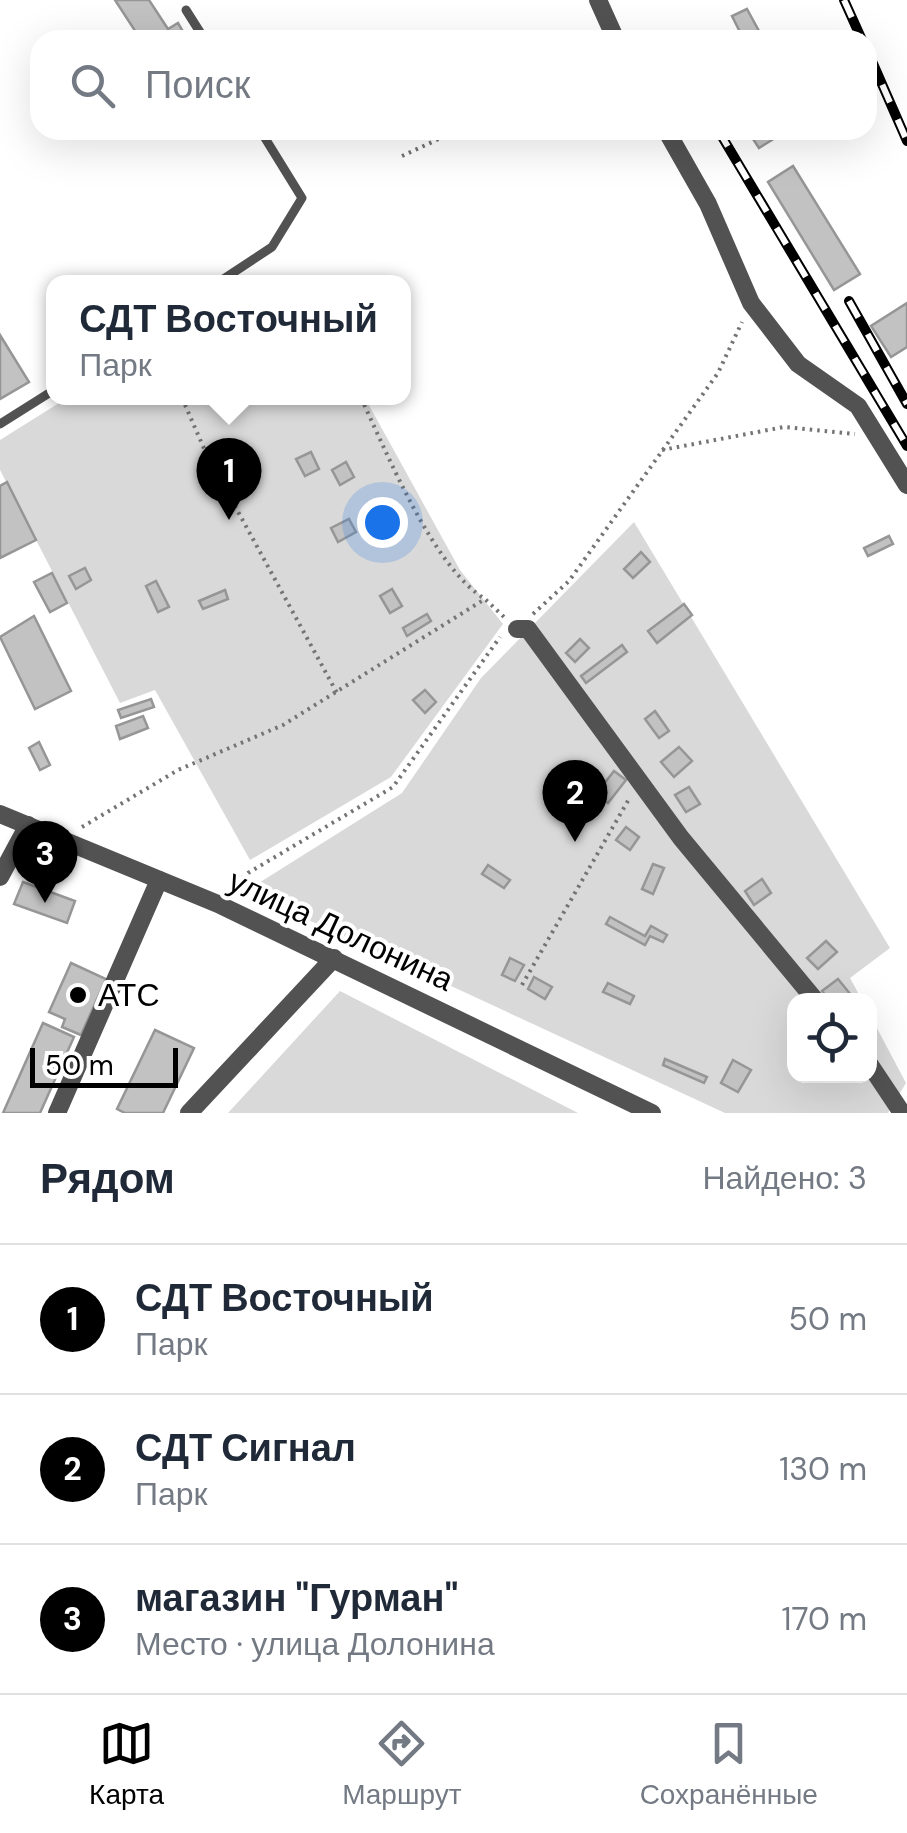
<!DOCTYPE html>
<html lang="ru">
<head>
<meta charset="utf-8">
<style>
	:root { --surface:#fff; --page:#f6f6f7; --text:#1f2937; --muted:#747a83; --line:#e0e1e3; --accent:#000 }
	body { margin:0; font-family:"DM Sans",sans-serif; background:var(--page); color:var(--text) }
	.controls { position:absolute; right:30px; bottom:30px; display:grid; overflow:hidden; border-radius:20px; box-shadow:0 10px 40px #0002 }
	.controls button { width:90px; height:90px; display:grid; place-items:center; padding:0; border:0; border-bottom:2px solid var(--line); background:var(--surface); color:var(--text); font:50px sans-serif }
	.scale { position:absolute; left:30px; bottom:25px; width:148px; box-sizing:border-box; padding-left:10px; border:5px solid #000; border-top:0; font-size:28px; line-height:35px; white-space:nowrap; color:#000; -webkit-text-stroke:8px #fff; paint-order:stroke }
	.you { position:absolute; left:382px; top:522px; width:35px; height:35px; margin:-25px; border:8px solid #fff; border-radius:50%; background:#1a73e8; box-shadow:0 0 0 15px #1a73e833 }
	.badge { display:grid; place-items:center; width:65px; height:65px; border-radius:50%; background:var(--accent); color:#fff; font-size:32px; font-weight:700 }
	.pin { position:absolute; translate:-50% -82px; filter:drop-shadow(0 2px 5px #0008) }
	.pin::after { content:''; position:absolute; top:52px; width:35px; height:30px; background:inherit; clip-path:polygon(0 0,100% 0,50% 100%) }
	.popup { position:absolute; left:46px; top:275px; width:365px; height:130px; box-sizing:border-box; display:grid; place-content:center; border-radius:20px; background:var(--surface); filter:drop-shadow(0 2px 8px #0005); font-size:32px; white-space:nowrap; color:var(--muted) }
	.popup b { font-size:38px; color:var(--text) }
	.popup::after { content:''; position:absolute; left:50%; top:100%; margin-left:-20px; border:20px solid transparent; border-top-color:var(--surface) }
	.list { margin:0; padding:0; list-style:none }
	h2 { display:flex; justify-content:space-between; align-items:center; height:130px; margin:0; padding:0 40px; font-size:42px }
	h2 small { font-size:32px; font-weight:400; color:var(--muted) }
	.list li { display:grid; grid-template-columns:65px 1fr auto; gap:30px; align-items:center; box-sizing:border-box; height:150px; padding:0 40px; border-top:2px solid var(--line) }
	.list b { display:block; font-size:38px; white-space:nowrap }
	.list p { margin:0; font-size:32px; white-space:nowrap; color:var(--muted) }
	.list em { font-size:32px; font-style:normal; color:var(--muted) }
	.icon { flex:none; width:55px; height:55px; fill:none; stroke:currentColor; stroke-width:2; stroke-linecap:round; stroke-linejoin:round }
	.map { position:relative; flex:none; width:907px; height:1113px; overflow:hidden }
	.search { position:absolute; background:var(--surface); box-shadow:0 10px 40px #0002; left:30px; right:30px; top:30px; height:110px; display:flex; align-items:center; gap:25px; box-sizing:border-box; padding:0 35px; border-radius:30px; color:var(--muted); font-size:38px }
	.sheet { height:580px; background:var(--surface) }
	nav { display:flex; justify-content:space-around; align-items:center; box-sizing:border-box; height:140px; border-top:2px solid var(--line); background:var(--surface); font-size:28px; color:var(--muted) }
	nav a { display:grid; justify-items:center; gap:5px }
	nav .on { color:var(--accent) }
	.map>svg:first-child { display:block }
	.green { fill:#d9d9d9 }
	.building { fill:#c2c2c2; stroke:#969696; stroke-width:2.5 }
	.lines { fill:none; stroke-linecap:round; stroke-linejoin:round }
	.path { stroke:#747474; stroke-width:4; stroke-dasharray:2.5 5; stroke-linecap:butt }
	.service { stroke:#525252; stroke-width:9 }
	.minor { stroke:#525252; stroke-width:18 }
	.rail-casing { stroke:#000; stroke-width:10 }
	.rail { stroke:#fff; stroke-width:6; stroke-dasharray:19; stroke-linecap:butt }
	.poi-dot { fill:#000; stroke:#fff; stroke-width:4 }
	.labels { text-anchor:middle; stroke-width:8; stroke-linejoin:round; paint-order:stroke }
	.street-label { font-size:32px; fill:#000; stroke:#fff }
	.poi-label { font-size:32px; fill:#000; stroke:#fff; text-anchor:start }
</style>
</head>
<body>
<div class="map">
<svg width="907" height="1113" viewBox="0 0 907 1113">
	<rect width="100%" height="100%" fill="#fff"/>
	<g class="green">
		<polygon points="67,398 365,398 460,570 503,624 391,777 250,860 155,690 120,703 0,470 0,440"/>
		<polygon points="634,522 890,948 850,978 862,1000 794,1001 794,1076 870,1076 870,1015 906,1083 888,1113 725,1113 246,891 402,793 481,678"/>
		<polygon points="340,991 578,1113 228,1113"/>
	</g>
	<g class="building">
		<polygon points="115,0 149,0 168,29 178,23 185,35 178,40 141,40"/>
		<polygon points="747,9 760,33 744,40 732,16"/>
		<polygon points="761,130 788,130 759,148 751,136"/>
		<polygon points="793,166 860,274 834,290 768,182"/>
		<polygon points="907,303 907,347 891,357 871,326"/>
		<polygon points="0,335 29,382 0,399"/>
		<polygon points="311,452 319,469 305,476 296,459"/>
		<polygon points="346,462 354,477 340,485 332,470"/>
		<polygon points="7,482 36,540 0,558 0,486"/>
		<polygon points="349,519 356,532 338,542 331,528"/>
		<polygon points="889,536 893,544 868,556 864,548"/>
		<polygon points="641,552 650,562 633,578 624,569"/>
		<polygon points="85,568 91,580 76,589 69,576"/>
		<polygon points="52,573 67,603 50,612 34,582"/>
		<polygon points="156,581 169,607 158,612 146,586"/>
		<polygon points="392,589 402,606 390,613 380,596"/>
		<polygon points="225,590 228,599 203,609 199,601"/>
		<polygon points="684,604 692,615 657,643 648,631"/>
		<polygon points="427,614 431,621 407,636 403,628"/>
		<polygon points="34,616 71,691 35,709 0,637"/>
		<polygon points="580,639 589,648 575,662 566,653"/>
		<polygon points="622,645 627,652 586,683 581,676"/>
		<polygon points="425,690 436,702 425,713 413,700"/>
		<polygon points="151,699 154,707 121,718 118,710"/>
		<polygon points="655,711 669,731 659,738 645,719"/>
		<polygon points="143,716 148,728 120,739 116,726"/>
		<polygon points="39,742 50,765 40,770 29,748"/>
		<polygon points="679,747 692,761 674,777 661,762"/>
		<polygon points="614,771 626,780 608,803 596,794"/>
		<polygon points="689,787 700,804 686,812 675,795"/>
		<polygon points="626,827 639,837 630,850 616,840"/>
		<polygon points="653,864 664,868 653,894 642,889"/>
		<polygon points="488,865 510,880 504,888 482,874"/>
		<polygon points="762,879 771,893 754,905 745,891"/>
		<polygon points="23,882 75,901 67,923 14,904"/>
		<polygon points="610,917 645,936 651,926 667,935 663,942 650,936 645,945 606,924"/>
		<polygon points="826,941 837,952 818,969 807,958"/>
		<polygon points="510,958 524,965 515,981 502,975"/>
		<polygon points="71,963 106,979 81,1035 62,1027 65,1019 49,1012"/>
		<polygon points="534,977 552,987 545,999 528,989"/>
		<polygon points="838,979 851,995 830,1001 822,991"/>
		<polygon points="608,983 634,996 630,1004 603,992"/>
		<polygon points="43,1023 74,1037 40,1113 3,1113"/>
		<polygon points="155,1030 194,1048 163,1113 125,1113 117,1109"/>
		<polygon points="665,1059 707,1077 704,1083 663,1065"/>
		<polygon points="733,1060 751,1070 738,1092 721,1083"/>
	</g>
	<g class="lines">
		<g class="path">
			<polyline points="402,156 458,130"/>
			<polyline points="249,282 259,276 281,282"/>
			<polyline points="182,398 206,453 337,693"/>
			<path d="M361 398C388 455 433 567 485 599"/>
			<polyline points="662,450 784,427 855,434"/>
			<polyline points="533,614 569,581 718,373 742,322"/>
			<polyline points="82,827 178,770 283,725 485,599 504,617"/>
			<polyline points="232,889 248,873 393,787 500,637"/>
			<polyline points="522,985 629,799"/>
		</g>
		<g class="service">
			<polyline points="186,10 205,40"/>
			<polyline points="219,282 272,247 302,198 260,130"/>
			<polyline points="0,424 54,390"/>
		</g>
		<g class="minor">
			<polyline points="598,0 616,40"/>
			<polyline points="666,130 708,204 751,303 798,364 858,406 907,485"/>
			<polyline points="517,629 528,629 681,838 816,1001"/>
			<polyline points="0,814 218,904 652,1113"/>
			<polyline points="0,877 28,825"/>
			<polyline points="870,1065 902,1113"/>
			<polyline points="57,1113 159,880"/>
			<polyline points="189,1113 334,958"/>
		</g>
		<g class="rail-casing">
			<g id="rail">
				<polyline points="844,0 862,40"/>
				<polyline points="867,50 907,141"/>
				<polyline points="718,130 907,446"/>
				<polyline points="849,301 907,404"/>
			</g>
		</g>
		<use href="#rail" class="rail"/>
	</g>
	<circle class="poi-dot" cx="78" cy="995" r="10"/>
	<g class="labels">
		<g class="street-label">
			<text transform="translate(341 930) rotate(25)" y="11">улица Долонина</text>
		</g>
		<g class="poi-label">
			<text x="98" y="1006">АТС</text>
		</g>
	</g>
</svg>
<div class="controls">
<button><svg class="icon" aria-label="locate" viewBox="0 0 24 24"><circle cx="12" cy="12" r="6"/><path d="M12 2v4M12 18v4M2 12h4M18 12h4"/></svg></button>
</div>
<div class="scale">50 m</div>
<div class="you"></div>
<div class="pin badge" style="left:229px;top:520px">1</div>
<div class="popup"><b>СДТ Восточный</b>Парк</div>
<div class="pin badge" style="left:575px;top:842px">2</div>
<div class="pin badge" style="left:45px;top:903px">3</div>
<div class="search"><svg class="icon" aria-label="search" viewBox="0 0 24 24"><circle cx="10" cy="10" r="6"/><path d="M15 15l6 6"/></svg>Поиск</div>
</div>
<section class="sheet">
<h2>Рядом<small>Найдено: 3</small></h2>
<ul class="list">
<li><span class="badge">1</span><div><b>СДТ Восточный</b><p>Парк</p></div><em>50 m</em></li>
<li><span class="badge">2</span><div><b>СДТ Сигнал</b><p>Парк</p></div><em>130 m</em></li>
<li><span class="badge">3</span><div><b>магазин &quot;Гурман&quot;</b><p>Место · улица Долонина</p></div><em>170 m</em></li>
</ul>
</section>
<nav>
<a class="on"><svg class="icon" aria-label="map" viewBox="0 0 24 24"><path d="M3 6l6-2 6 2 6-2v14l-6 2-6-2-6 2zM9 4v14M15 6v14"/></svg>Карта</a>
<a><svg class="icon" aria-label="directions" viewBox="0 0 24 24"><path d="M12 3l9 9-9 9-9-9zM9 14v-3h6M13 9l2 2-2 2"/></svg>Маршрут</a>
<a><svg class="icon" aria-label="saved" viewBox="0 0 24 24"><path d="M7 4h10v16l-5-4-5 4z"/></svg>Сохранённые</a>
</nav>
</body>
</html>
